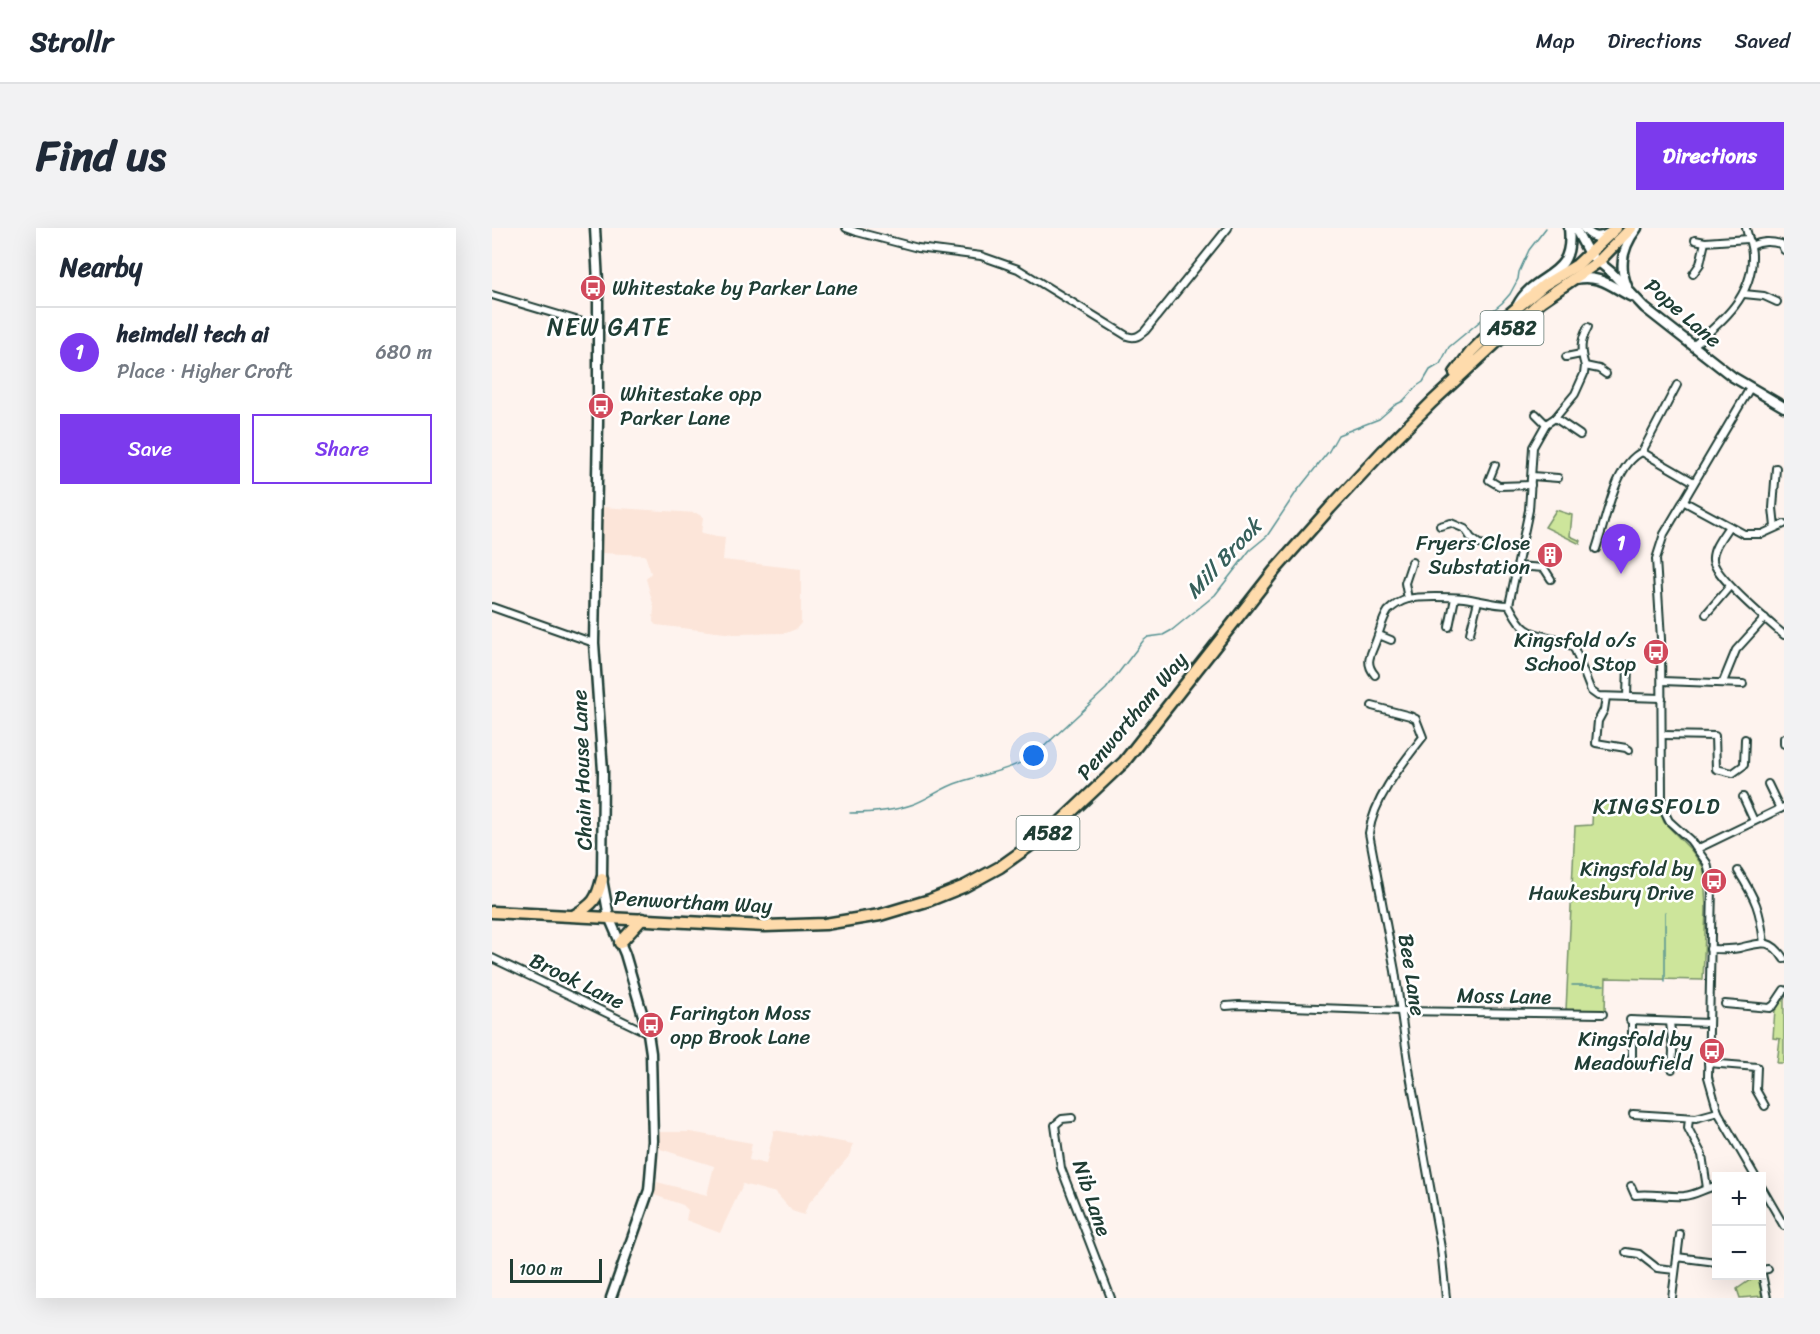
<!DOCTYPE html>
<html lang="en">
<head>
<meta charset="utf-8">
<style>
	:root { --surface:#fff; --page:#f2f2f3; --text:#1f2937; --muted:#747a83; --line:#e0e1e3; --accent:#7c3aed }
	body { margin:0; font-family:Sriracha,sans-serif; background:var(--page); color:var(--text) }
	.controls { position:absolute; right:18px; bottom:18px; display:grid; overflow:hidden; border-radius:0px; box-shadow:0 6px 24px #0002 }
	.controls button { width:54px; height:54px; display:grid; place-items:center; padding:0; border:0; border-bottom:2px solid var(--line); background:var(--surface); color:var(--text); font:30px sans-serif }
	.scale { position:absolute; left:18px; bottom:15px; width:92px; box-sizing:border-box; padding-left:6px; border:3px solid #1f3d34; border-top:0; font-size:16px; line-height:21px; white-space:nowrap; color:#1f3d34; -webkit-text-stroke:4px #fff; paint-order:stroke }
	.you { position:absolute; left:542px; top:528px; width:21px; height:21px; margin:-15px; border:4px solid #fff; border-radius:50%; background:#1a73e8; box-shadow:0 0 0 9px #1a73e833 }
	.badge { display:grid; place-items:center; width:39px; height:39px; border-radius:50%; background:var(--accent); color:#fff; font-size:20px; font-weight:700 }
	.pin { position:absolute; translate:-50% -50px; filter:drop-shadow(0 2px 3px #0008) }
	.pin::after { content:''; position:absolute; top:32px; width:21px; height:18px; background:inherit; clip-path:polygon(0 0,100% 0,50% 100%) }
	.list { margin:0; padding:0; list-style:none }
	h2 { display:flex; justify-content:space-between; align-items:center; height:78px; margin:0; padding:0 24px; font-size:26px }
	h2 small { font-size:20px; font-weight:400; color:var(--muted) }
	.list li { display:grid; grid-template-columns:39px 1fr auto; gap:18px; align-items:center; box-sizing:border-box; height:90px; padding:0 24px; border-top:2px solid var(--line) }
	.list b { display:block; font-size:22px; white-space:nowrap }
	.list p { margin:0; font-size:20px; white-space:nowrap; color:var(--muted) }
	.list em { font-size:20px; font-style:normal; color:var(--muted) }
	.actions { display:flex; gap:12px; padding:18px 24px }
	.actions a { flex:1; padding:14px 0; border:2px solid var(--accent); border-radius:0px; text-align:center; font-size:21px; color:var(--accent) }
	.actions .main { background:var(--accent); color:#fff }
	.map { position:relative; flex:none; width:1292px; height:1070px; overflow:hidden; border-radius:0px }
	header { display:flex; align-items:center; gap:36px; box-sizing:border-box; height:84px; padding:0 30px; background:var(--surface); border-bottom:2px solid var(--line) }
	header strong { font-size:28px }
	nav { display:flex; gap:33px; margin-inline-start:auto; font-size:21px }
	.intro { display:flex; align-items:center; justify-content:space-between; box-sizing:border-box; height:144px; padding:0 36px }
	h1 { margin:0; font-size:42px }
	.button { padding:15px 27px; border-radius:0px; background:var(--accent); color:#fff; font-size:21px; font-weight:700 }
	main { display:flex; gap:36px; padding:0 36px }
	aside { flex:1; background:var(--surface); border-radius:0px; box-shadow:0 6px 24px #0002 }
	.map>svg:first-child { display:block }
	.built { fill:#fce5d9 }
	.green { fill:#cde59b; stroke:#769168; stroke-width:1.5 }
	.lines { fill:none; stroke-linecap:round; stroke-linejoin:round }
	.stream { stroke:#559292; stroke-width:1.5 }
	.street-casing { stroke:#1f3d34; stroke-width:10 }
	.secondary-casing { stroke:#1f3d34; stroke-width:13 }
	.highway-casing { stroke:#1f3d34; stroke-width:15 }
	.street { stroke:#fff; stroke-width:6 }
	.secondary { stroke:#fff; stroke-width:8 }
	.highway { stroke:#fedbac; stroke-width:10 }
	.labels { text-anchor:middle; stroke-width:5; stroke-linejoin:round; paint-order:stroke }
	.shield { fill:#fff; stroke:#627771; stroke-width:1.5 }
	.shield-label { font-size:20px; font-weight:bold; fill:#1f3d34 }
	.poi-label { font-size:21px; fill:#1f3d34; stroke:#fff; text-anchor:end }
	.street-label { font-size:21px; fill:#1f3d34; stroke:#fff }
	.water-label { font-size:22px; font-style:italic; fill:#36605b; stroke:#fff }
	.neighbourhood-label { font-size:22px; letter-spacing:1.5px; fill:#1f3d34; stroke:#fff }
	.quarter-label { font-size:24px; letter-spacing:1.5px; fill:#1f3d34; stroke:#fff }
</style>
</head>
<body>
<header>
<strong>Strollr</strong>
<nav><a>Map</a><a>Directions</a><a>Saved</a></nav>
</header>
<div class="intro"><h1>Find us</h1><a class="button">Directions</a></div>
<main>
<aside>
<h2>Nearby<small></small></h2>
<ul class="list">
<li><span class="badge">1</span><div><b>heimdell tech ai</b><p>Place · Higher Croft</p></div><em>680 m</em></li>
</ul>
<div class="actions"><a class="main">Save</a><a>Share</a></div>
</aside>
<div class="map">
<svg width="1292" height="1070" viewBox="0 0 1292 1070">
	<rect width="100%" height="100%" fill="#fef3ee"/>
	<filter id="ink" filterUnits="userSpaceOnUse"><feTurbulence type="fractalNoise" baseFrequency=".0167" numOctaves="2"/><feDisplacementMap in="SourceGraphic" scale="12" xChannelSelector="R" yChannelSelector="G"/><feConvolveMatrix kernelMatrix="1 2 1 2 8 2 1 2 1" color-interpolation-filters="sRGB"/></filter>
	<g filter="url(#ink)">
		<g class="built">
			<polygon points="110,279 204,285 211,289 209,306 233,309 231,332 309,341 309,395 304,401 294,405 242,406 164,397 161,394 162,379 154,351 159,345 153,327 109,325"/>
			<polygon points="282,902 361,916 359,926 316,976 312,987 300,983 284,965 251,956 228,1005 194,992 196,982 191,977 162,967 165,954 215,967 222,938 165,920 166,904 198,904 260,915 257,932 274,936"/>
		</g>
		<g class="green">
			<polygon points="1064,282 1080,287 1078,308 1089,313 1088,316 1053,299"/>
			<polygon points="1101,574 1165,575 1172,594 1199,622 1212,640 1214,681 1211,752 1114,750 1113,783 1074,782 1083,598 1100,597"/>
			<polygon points="1292,768 1292,835 1285,835 1288,811 1281,810 1283,781"/>
			<polygon points="1264,1048 1266,1048 1270,1068 1248,1070 1245,1061"/>
		</g>
		<g class="lines">
			<g class="stream">
				<path d="M358 585C378 585 402 583 422 576 438 570 451 559 468 554 494 545 522 542 545 525L614 461 651 413 656 409 671 407 680 402 723 367 758 322 775 308 805 263 837 223 846 207 887 191 903 177 911 173 925 158 931 154 938 142 948 136 957 119 1010 75 1018 66 1026 51 1027 44 1037 22 1054 0"/>
				<polyline points="1173,754 1173,684"/>
				<polyline points="1080,757 1112,757"/>
			</g>
			<g class="street-casing">
				<g id="street">
					<path d="M354 0 365 4 426 20 489 28 526 41 635 108C643 111 647 108 653 103L736 0"/>
					<polyline points="1203,12 1213,14"/>
					<path d="M1259 18C1270 13 1278 13 1289 16L1292 22"/>
					<polyline points="1201,46 1208,36 1213,14 1256,11"/>
					<polyline points="1252,66 1272,68 1285,74"/>
					<polyline points="0,67 104,98"/>
					<path d="M1202 117C1231 93 1261 68 1260 27 1260 18 1256 9 1254 0"/>
					<polyline points="1074,129 1089,126"/>
					<path d="M1093 138C1088 122 1088 114 1096 99"/>
					<path d="M1114 146 1107 141 1093 138 1092 146 1083 166 1063 190 1054 196 1041 219 1037 282 1017 377C1022 386 1026 395 1034 401 1049 412 1069 405 1083 422L1099 463 1106 468 1170 470"/>
					<polyline points="1258,160 1172,306 1164,331 1169,411 1170,570 1173,585 1177,593 1198,612 1215,635 1220,658 1216,849 1226,884 1263,948"/>
					<polyline points="1044,186 1054,196"/>
					<polyline points="1063,190 1088,207"/>
					<polyline points="1150,224 1202,254"/>
					<polyline points="1003,237 997,252 1007,258 1039,257"/>
					<polyline points="1040,248 1066,250"/>
					<polyline points="1191,273 1252,306 1270,306 1292,296"/>
					<polyline points="948,298 959,295 973,301 979,310 987,316 1010,320 1028,321"/>
					<path d="M1237 298C1231 308 1220 320 1221 332 1222 348 1278 395 1292 407"/>
					<polyline points="1283,299 1281,280 1284,240"/>
					<path d="M1104 321C1114 293 1122 237 1150 224L1185 157"/>
					<polyline points="1025,338 1052,340 1059,351"/>
					<polyline points="916,371 913,355 920,334"/>
					<polyline points="0,379 102,415"/>
					<polyline points="1214,386 1238,358"/>
					<polyline points="957,399 963,370"/>
					<polyline points="978,405 986,373"/>
					<polyline points="887,407 899,412"/>
					<path d="M883 447C872 434 879 427 884 413 888 403 890 392 896 383 901 378 909 373 916 371 927 368 960 369 972 370 988 372 1001 377 1017 377"/>
					<polyline points="1170,453 1251,456"/>
					<polyline points="1231,454 1244,422 1273,390"/>
					<polyline points="1114,469 1112,482 1106,493 1104,515 1134,520 1137,522"/>
					<polyline points="1135,469 1136,437"/>
					<path d="M880 478 918 488 924 491 931 509C910 536 882 570 877 605L903 743 918 847 949 1020 954 1070"/>
					<polyline points="1170,507 1223,508 1224,541 1241,545 1252,537 1253,511"/>
					<polyline points="1292,510 1292,516"/>
					<polyline points="1276,556 1288,581"/>
					<polyline points="1251,569 1262,593"/>
					<polyline points="1205,621 1292,579"/>
					<path d="M1246 643C1264 672 1268 681 1272 715"/>
					<path d="M1218 721C1228 721 1238 722 1247 720 1268 715 1278 709 1292 731"/>
					<polyline points="0,730 156,805"/>
					<polyline points="1233,776 1278,780 1282,777 1292,762"/>
					<polyline points="734,778 747,777 910,783 1111,786"/>
					<polyline points="1138,792 1217,795"/>
					<polyline points="1178,794 1181,823 1180,841"/>
					<polyline points="1140,829 1140,793"/>
					<polyline points="1216,835 1265,839 1264,862 1273,878"/>
					<polyline points="1141,886 1204,890 1226,884"/>
					<polyline points="580,890 570,891 563,897 569,940 619,1070"/>
					<polyline points="1197,890 1196,900 1210,927 1215,960"/>
					<path d="M1139 958 1143 967C1159 965 1175 969 1192 968 1204 967 1213 960 1224 958"/>
					<polyline points="1270,960 1292,998"/>
					<polyline points="1134,1024 1147,1026 1165,1040 1183,1042"/>
					<polyline points="1185,1029 1224,1034"/>
					<polyline points="1270,1042 1276,1041"/>
					<polyline points="1270,1046 1275,1070"/>
					<polyline points="1180,1070 1188,1006"/>
				</g>
			</g>
			<g class="secondary-casing">
				<g id="secondary">
					<polyline points="103,0 106,54 106,195 102,415 111,543 110,651 117,689 133,726 156,805 159,825 161,913 157,962 119,1070"/>
					<polyline points="1083,0 1097,26 1119,44 1153,80 1241,149 1292,179"/>
					<path d="M1092 0C1100 10 1106 11 1117 5"/>
					<path d="M1083 51C1108 46 1120 59 1140 69"/>
					<path d="M1135 58C1126 37 1131 18 1145 0"/>
					<path d="M1025 78C1043 42 1083 53 1077 0"/>
				</g>
			</g>
			<g class="highway-casing">
				<g id="highway">
					<polyline points="963,145 979,124 1015,88 1052,57 1085,37 1124,0"/>
					<polyline points="0,684 273,698 333,696 388,687 438,672 473,658 508,639 560,602 632,534 783,342 838,280 891,223 940,174 1049,73 1106,34 1139,0"/>
					<path d="M83 687C101 676 105 672 110 651"/>
					<polyline points="128,715 150,691"/>
				</g>
			</g>
			<use href="#street" class="street"/>
			<use href="#secondary" class="secondary"/>
			<use href="#highway" class="highway"/>
		</g>
	</g>
	<defs>
		<g id="bus-disc" transform="scale(1.35)"><circle r="9.5" fill="#d1495b" stroke="#fff"/><path d="M-5-6H5V4H4V6H2V4H-2V6H-4V4H-5ZM-3.5-4V0h7V-4ZM-3.5 1.2v1.5H-2V1.2ZM2 1.2v1.5H3.5V1.2Z" fill="#fff"/></g>
		<g id="building-disc" transform="scale(1.35)"><circle r="9.5" fill="#d1495b" stroke="#fff"/><path d="M-4-6H4V6H1V3H-1V6H-4ZM-2.5-4.3h1.7v1.8h-1.7ZM.8-4.3h1.7v1.8H.8ZM-2.5-1h1.7V.8h-1.7ZM.8-1h1.7V.8H.8Z" fill="#fff"/></g>
	</defs>
	<g fill-rule="evenodd">
		<use href="#bus-disc" x="101" y="60"/>
		<use href="#bus-disc" x="109" y="178"/>
		<use href="#building-disc" x="1058" y="327"/>
		<use href="#bus-disc" x="1164" y="424"/>
		<use href="#bus-disc" x="1222" y="653"/>
		<use href="#bus-disc" x="159" y="797"/>
		<use href="#bus-disc" x="1220" y="823"/>
	</g>
	<g class="labels">
		<g class="shield">
			<rect x="988.5" y="83" width="63" height="34" rx="4.5"/>
			<rect x="524.5" y="588" width="63" height="34" rx="4.5"/>
		</g>
		<g class="shield-label">
			<text x="1020" y="107">A582</text>
			<text x="556" y="612">A582</text>
		</g>
		<g class="poi-label">
			<text x="120" y="67" text-anchor="start">Whitestake by Parker Lane</text>
			<text x="128" y="173" text-anchor="start">Whitestake opp<tspan x="128" dy="24">Parker Lane</tspan></text>
			<text x="1038" y="322">Fryers Close<tspan x="1038" dy="24">Substation</tspan></text>
			<text x="1144" y="419">Kingsfold o/s<tspan x="1144" dy="24">School Stop</tspan></text>
			<text x="1202" y="648">Kingsfold by<tspan x="1202" dy="24">Hawkesbury Drive</tspan></text>
			<text x="178" y="792" text-anchor="start">Farington Moss<tspan x="178" dy="24">opp Brook Lane</tspan></text>
			<text x="1200" y="818">Kingsfold by<tspan x="1200" dy="24">Meadowfield</tspan></text>
		</g>
		<g class="street-label">
			<text transform="translate(1191 85) rotate(41)" y="7">Pope Lane</text>
			<text transform="translate(640 488) rotate(-50)" y="7">Penwortham Way</text>
			<text transform="translate(90 542) rotate(-92)" y="7">Chain House Lane</text>
			<text transform="translate(201 674) rotate(3)" y="7">Penwortham Way</text>
			<text transform="translate(920 747) rotate(81)" y="7">Bee Lane</text>
			<text transform="translate(85 753) rotate(26)" y="7">Brook Lane</text>
			<text transform="translate(1012 768) rotate(1)" y="7">Moss Lane</text>
			<text transform="translate(600 970) rotate(71)" y="7">Nib Lane</text>
		</g>
		<g class="water-label">
			<text transform="translate(731 330) rotate(-47)" y="8">Mill Brook</text>
		</g>
		<g class="neighbourhood-label">
			<text x="1165" y="586">KINGSFOLD</text>
		</g>
		<g class="quarter-label">
			<text x="117" y="107">NEW GATE</text>
		</g>
	</g>
</svg>
<div class="controls">
<button>+</button>
<button>−</button>
</div>
<div class="scale">100 m</div>
<div class="you"></div>
<div class="pin badge" style="left:1129px;top:346px">1</div>
</div>
</main>
</body>
</html>
